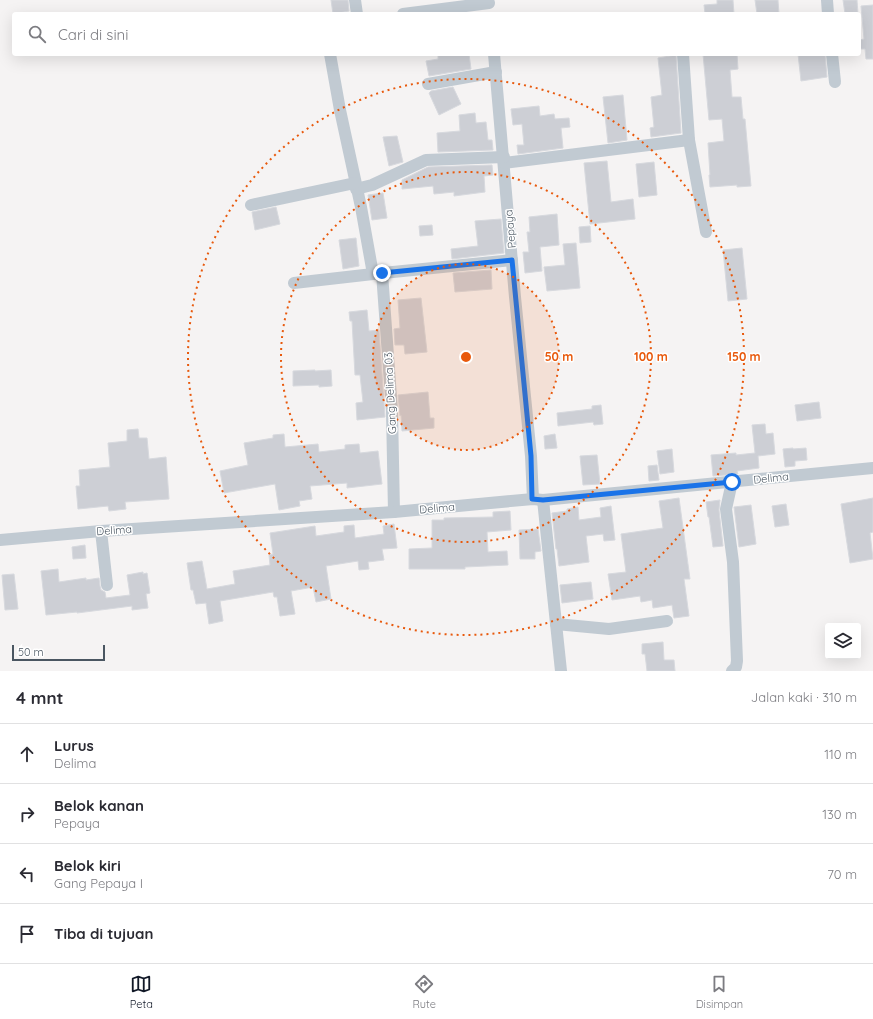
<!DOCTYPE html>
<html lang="id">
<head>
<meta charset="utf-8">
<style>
	:root { --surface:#fff; --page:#f7f7f7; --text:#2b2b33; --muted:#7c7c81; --line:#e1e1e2; --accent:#111827 }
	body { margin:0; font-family:Quicksand,sans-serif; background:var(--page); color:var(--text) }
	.controls { position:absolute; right:12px; bottom:12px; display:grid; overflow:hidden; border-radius:4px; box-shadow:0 4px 16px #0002 }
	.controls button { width:36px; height:36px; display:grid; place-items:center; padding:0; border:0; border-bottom:1px solid var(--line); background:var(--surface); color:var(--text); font:20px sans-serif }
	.scale { position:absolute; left:12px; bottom:10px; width:93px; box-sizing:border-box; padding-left:4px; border:2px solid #4a5661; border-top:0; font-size:11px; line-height:14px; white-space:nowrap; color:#4a5661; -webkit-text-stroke:3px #fff; paint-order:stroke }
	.stop { position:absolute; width:12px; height:12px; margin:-9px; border:3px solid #1a73e8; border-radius:50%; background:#fff }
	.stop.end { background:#1a73e8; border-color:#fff; box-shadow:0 1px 4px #0008 }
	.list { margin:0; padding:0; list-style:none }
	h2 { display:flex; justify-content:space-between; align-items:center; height:52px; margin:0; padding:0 16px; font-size:17px }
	h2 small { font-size:13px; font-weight:400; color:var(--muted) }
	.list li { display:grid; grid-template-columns:26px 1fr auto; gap:12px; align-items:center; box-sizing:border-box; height:60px; padding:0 16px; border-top:1px solid var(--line) }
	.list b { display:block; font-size:15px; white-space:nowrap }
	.list p { margin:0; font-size:13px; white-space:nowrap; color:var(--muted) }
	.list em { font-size:13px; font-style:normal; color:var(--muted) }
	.icon { flex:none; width:22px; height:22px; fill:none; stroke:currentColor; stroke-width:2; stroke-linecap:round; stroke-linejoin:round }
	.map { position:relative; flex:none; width:873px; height:671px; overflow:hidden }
	.search { position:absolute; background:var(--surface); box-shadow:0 4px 16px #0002; left:12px; right:12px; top:12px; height:44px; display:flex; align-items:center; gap:10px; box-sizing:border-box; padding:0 14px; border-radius:4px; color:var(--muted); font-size:15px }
	.sheet { height:292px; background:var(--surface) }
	nav { display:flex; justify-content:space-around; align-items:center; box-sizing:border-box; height:56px; border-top:1px solid var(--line); background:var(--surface); font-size:11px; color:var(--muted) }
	nav a { display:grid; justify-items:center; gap:2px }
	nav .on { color:var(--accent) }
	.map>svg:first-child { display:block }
	.building { fill:#cdcfd5; stroke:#d7d9de }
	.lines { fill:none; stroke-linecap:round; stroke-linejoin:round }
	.minor { stroke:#c1cad2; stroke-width:12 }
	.route { stroke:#1a73e8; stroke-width:5 }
	.ring { fill:none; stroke:#e8590c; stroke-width:2; stroke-dasharray:2 4 }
	.labels { text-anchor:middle; stroke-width:3; stroke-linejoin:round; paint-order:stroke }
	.street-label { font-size:11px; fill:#4a5661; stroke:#fff }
	.centre { fill:#e8590c; stroke:#fff; stroke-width:2 }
	.ring-label { font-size:12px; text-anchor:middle; font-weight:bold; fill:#e8590c; stroke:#fff; stroke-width:3; stroke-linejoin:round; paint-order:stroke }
</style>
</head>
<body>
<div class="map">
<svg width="873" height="671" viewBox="0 0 873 671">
	<rect width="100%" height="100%" fill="#f5f3f3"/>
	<g class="building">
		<polygon points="331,0 348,0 349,11 333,14"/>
		<polygon points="717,0 733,0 734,14 705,14 704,5 717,4"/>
		<polygon points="755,0 778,0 779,14 757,14"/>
		<polygon points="843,0 857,0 858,14 845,14"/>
		<polygon points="873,5 873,59 866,59 865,49 859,49 859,40 864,39 861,6"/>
		<polygon points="438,54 469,54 471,69 429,76 426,61 438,59"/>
		<polygon points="703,54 737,54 738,69 730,70 732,97 741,97 743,119 745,119 751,186 737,187 737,185 710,187 709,175 710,175 708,143 724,141 722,119 709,120"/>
		<polygon points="798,54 825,54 827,77 801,81"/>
		<polygon points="676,55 681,133 651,137 650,128 654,127 651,97 662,95 658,58"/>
		<polygon points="453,87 461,104 439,115 429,93 431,91"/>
		<polygon points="623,95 627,140 608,143 603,97"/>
		<polygon points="539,106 540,116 554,114 555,119 569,118 570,127 561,128 563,148 518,154 517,145 524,145 522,124 513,125 511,109"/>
		<polygon points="475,113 476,123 486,122 488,140 492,140 493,150 438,152 437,133 460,131 459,115"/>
		<polygon points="397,136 403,162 389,166 383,137"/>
		<polygon points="607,161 611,202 633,199 635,219 590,224 584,163"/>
		<polygon points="654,162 657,195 639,197 636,164"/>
		<polygon points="492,165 493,175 484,176 485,192 454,196 454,192 434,194 433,186 402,189 402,180 428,167"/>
		<polygon points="383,193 387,218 372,220 368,195"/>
		<polygon points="276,207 280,224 255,230 252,212"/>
		<polygon points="557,214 559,245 540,247 542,271 525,273 523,252 529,252 527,232 530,232 529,217"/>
		<polygon points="501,219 504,253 452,259 451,249 478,246 475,221"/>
		<polygon points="432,225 433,235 420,236 419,226"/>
		<polygon points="590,226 591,242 580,243 579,227"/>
		<polygon points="356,238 359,266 343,269 339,240"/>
		<polygon points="576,243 580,288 547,291 544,267 565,265 563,244"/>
		<polygon points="742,248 747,299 728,301 723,250"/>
		<polygon points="491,270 492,289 455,292 453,273"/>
		<polygon points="421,298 427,352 405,354 404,345 395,345 394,329 400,328 398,300"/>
		<polygon points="367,310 369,331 379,330 385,417 357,420 356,403 363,402 360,375 355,375 352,321 350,321 349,312"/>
		<polygon points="315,370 315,371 331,370 332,386 319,387 319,385 293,386 293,371"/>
		<polygon points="428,392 430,418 434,418 434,428 402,431 401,415 400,416 398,395"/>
		<polygon points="819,402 821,418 797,421 795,405"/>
		<polygon points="601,405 603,424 594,425 593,422 558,426 557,413 592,409 592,406"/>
		<polygon points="765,424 766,434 773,433 775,454 758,456 759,468 737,471 738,474 713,476 711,455 736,453 736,455 755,453 752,425"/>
		<polygon points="138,429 139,438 147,438 149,459 166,457 169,499 125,502 126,509 109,511 108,506 78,509 76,486 80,486 79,470 110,467 108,443 127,441 127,430"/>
		<polygon points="284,434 285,447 318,444 319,452 345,449 345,445 359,444 360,453 378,451 382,484 347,488 347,483 310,486 312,499 299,501 300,506 279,510 275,484 224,493 220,471 248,465 244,443 273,438 273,435"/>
		<polygon points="555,434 557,448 545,449 544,436"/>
		<polygon points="793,448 793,449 806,448 807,460 795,461 795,466 785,467 783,449"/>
		<polygon points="672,449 674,472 660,474 657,451"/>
		<polygon points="597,455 600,484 583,485 580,456"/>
		<polygon points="657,465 659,480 649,481 648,466"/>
		<polygon points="679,498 690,579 684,579 689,616 674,618 672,605 653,608 652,600 641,602 640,596 612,600 608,574 626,572 621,534 663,528 659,501"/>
		<polygon points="873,498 873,532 870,533 873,559 850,563 841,504"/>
		<polygon points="720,500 719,510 723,546 713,547 709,517 708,517 706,502"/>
		<polygon points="786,504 789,525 775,527 772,506"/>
		<polygon points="751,505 756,544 739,547 734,507"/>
		<polygon points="611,506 615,540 604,541 603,534 586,536 589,562 559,566 557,549 556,549 552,513 567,511 567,509 578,507 579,520 601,517 600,508"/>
		<polygon points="510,511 511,530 487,532 488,552 507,551 508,565 465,567 465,569 409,569 409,549 432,548 432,520 444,520 444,518 493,517 493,512"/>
		<polygon points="394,524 397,548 382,549 384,560 368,562 369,569 359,570 358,561 326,566 331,599 316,602 313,587 291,591 295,614 280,616 277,597 274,597 273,592 220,601 223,621 209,624 206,603 196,604 193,590 191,590 187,563 202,561 207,589 235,584 233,571 270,565 269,555 273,554 270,533 315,526 316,536 344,532 344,526 354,525 355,538 384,534 383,526"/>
		<polygon points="538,529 541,551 535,552 535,559 520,559 519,530"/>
		<polygon points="85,545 86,558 73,559 72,547"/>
		<polygon points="58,569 59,582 86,578 86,580 99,578 100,586 101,590 105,592 106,598 130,595 127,575 143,572 143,574 147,573 150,593 146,594 148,608 132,610 132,606 77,613 77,612 46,615 41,571"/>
		<polygon points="14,574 18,609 5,610 2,575"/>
		<polygon points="591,582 593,599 562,603 560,585"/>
		<polygon points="663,642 664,660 674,660 675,671 647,671 645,654 642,654 642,644"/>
	</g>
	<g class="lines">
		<g class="minor">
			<polyline points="355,0 357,14"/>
			<polyline points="827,0 828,14"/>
			<polyline points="403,14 489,3"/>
			<polyline points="330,54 340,110 361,207 373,274"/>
			<polyline points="494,54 515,297 531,456 533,499"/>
			<polyline points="683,54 689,140 706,232"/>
			<polyline points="832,54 835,82"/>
			<polyline points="428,84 496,72"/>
			<polyline points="504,163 689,140"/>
			<polyline points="356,189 372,185 426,160 504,157"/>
			<polyline points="251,205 355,183"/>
			<polyline points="382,273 392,411 394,512"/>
			<polyline points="294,283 373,274 512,260"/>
			<polyline points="543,500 561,671"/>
			<polyline points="101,531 107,585"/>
			<polyline points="0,540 101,531 394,512 533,499 543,500 873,468"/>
			<polyline points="556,624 609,629 667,621"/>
			<polyline points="732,671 736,667 737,661 733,562 726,509 732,482"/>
		</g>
	</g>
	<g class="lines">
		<polyline class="route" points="382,273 512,260 531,456 532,499 543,500 732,482"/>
	</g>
	<circle cx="466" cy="357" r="93" fill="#e8590c" fill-opacity=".12"/>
	<g class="ring">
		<circle cx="466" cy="357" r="93"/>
		<circle cx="466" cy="357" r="185"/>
		<circle cx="466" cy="357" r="278"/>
	</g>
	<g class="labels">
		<g class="street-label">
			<text transform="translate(510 229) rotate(-95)" y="4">Pepaya</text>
			<text transform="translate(390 393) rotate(-93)" y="4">Gang Delima 03</text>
			<text transform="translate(771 478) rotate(-6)" y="4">Delima</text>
			<text transform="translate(437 508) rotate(-5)" y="4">Delima</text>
			<text transform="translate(114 530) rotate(-4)" y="4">Delima</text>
		</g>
	</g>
	<circle cx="466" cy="357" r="6" class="centre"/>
	<g class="ring-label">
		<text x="559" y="361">50 m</text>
		<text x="651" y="361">100 m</text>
		<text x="744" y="361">150 m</text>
	</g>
</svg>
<div class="controls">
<button><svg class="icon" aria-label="layers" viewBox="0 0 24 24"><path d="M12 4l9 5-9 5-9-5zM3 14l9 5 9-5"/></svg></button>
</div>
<div class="scale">50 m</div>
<div class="stop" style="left:732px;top:482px"></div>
<div class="stop end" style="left:382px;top:273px"></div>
<div class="search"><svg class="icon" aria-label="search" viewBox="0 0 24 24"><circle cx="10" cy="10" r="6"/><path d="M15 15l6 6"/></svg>Cari di sini</div>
</div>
<section class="sheet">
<h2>4 mnt<small>Jalan kaki · 310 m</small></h2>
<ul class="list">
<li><svg class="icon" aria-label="ahead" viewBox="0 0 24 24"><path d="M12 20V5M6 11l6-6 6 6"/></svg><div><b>Lurus</b><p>Delima</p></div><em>110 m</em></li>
<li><svg class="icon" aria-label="right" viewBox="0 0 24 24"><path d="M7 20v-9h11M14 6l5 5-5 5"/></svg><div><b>Belok kanan</b><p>Pepaya</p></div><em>130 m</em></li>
<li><svg class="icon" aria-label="left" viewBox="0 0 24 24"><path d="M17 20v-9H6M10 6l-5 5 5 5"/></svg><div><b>Belok kiri</b><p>Gang Pepaya I</p></div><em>70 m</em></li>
<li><svg class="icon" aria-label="arrive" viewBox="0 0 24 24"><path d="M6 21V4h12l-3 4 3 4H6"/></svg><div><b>Tiba di tujuan</b></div></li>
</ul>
</section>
<nav>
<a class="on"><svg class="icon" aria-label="map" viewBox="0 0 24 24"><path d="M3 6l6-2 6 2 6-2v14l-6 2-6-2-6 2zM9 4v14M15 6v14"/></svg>Peta</a>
<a><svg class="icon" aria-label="directions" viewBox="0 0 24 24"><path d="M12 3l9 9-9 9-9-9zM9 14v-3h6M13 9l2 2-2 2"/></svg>Rute</a>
<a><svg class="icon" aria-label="saved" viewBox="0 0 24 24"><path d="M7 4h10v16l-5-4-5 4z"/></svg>Disimpan</a>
</nav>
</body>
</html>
